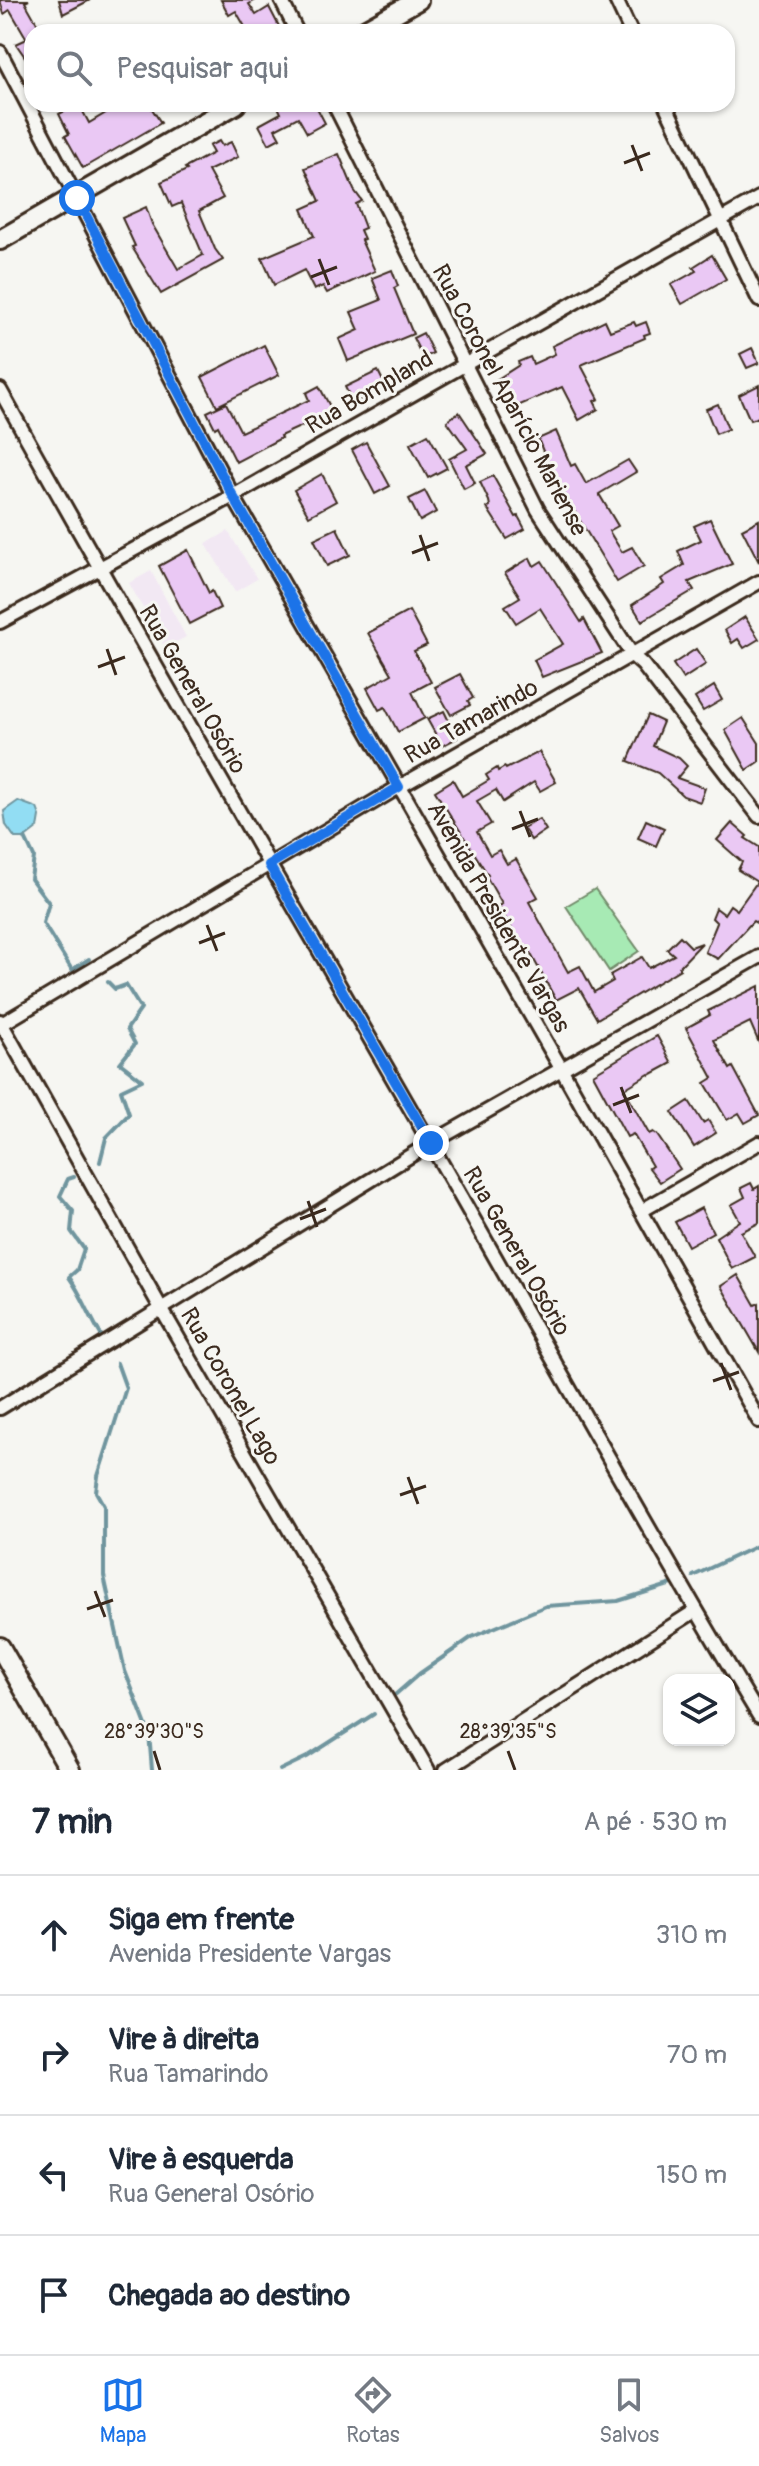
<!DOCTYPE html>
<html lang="pt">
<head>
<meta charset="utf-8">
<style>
	:root { --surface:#fff; --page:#f6f6f7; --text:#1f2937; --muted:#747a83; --line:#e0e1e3; --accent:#1a73e8 }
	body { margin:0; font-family:Pangolin,sans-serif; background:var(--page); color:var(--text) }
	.controls { position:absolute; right:24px; bottom:24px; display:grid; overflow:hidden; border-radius:16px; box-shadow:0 2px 6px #0004 }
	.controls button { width:72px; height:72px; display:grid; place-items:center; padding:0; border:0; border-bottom:2px solid var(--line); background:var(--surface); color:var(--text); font:40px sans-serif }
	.stop { position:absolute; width:24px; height:24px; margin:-18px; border:6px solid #1a73e8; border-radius:50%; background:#fff }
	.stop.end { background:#1a73e8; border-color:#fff; box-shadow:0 2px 8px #0008 }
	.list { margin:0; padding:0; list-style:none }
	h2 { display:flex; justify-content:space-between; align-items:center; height:104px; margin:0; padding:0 32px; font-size:34px }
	h2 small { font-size:26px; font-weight:400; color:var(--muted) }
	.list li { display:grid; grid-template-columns:52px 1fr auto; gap:24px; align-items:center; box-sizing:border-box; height:120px; padding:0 32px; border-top:2px solid var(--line) }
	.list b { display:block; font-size:30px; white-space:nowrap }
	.list p { margin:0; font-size:26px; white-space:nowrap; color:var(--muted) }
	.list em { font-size:26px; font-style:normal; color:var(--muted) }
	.icon { flex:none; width:44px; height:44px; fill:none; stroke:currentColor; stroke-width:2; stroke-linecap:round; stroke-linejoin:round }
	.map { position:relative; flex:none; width:759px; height:1770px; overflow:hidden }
	.search { position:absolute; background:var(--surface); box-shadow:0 2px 6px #0004; left:24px; right:24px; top:24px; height:88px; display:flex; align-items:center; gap:20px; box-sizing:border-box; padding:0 28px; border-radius:24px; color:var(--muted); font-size:30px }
	.sheet { height:584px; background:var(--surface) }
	nav { display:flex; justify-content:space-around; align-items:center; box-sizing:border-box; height:112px; border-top:2px solid var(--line); background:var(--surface); font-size:22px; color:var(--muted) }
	nav a { display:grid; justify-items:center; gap:4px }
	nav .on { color:var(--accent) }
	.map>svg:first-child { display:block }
	.built { fill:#f2e8f3 }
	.green { fill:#a7eab4; stroke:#718a69; stroke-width:2 }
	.water { fill:#92ddf3; stroke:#6f959e; stroke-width:2 }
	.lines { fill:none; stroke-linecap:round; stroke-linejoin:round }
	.stream { stroke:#6f959e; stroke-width:4 }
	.building { fill:#eac8f4; stroke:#3b2a1e; stroke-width:2 }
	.street-casing { stroke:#3b2a1e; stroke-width:18 }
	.secondary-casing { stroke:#3b2a1e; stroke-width:24 }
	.street { stroke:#f6f6f2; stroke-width:12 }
	.secondary { stroke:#f6f6f2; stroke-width:18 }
	.route { stroke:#1a73e8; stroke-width:10 }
	.ticks { fill:none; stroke:#3b2a1e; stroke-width:3 }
	.labels { text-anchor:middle; stroke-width:6; stroke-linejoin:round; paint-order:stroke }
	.street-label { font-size:24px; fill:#3b2a1e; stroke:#f6f6f2 }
	.ticks-label { font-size:20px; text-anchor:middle; fill:#3b2a1e; stroke:#f6f6f2; stroke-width:6; stroke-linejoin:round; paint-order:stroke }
</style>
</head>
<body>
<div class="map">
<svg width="759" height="1770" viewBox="0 0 759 1770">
	<rect width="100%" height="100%" fill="#f6f6f2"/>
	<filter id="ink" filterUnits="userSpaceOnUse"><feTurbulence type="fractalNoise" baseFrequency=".0125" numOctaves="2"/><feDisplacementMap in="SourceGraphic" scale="16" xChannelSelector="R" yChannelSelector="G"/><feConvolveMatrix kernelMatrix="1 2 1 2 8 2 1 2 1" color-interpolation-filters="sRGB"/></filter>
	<g filter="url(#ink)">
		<g class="built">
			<polygon points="228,531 257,579 235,592 206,544"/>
			<polygon points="151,571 186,637 165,648 129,583"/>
		</g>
		<polygon class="green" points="595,889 639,951 609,971 566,906"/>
		<polygon class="water" points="18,801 37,808 40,816 38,828 25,838 15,838 6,825 4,811"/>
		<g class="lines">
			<g class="stream">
				<polyline points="25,838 34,857 31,879 49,903 43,923 72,970 89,959"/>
				<polyline points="100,1162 106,1138 129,1114 121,1090 142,1080 120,1063 135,1044 127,1029 141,1009 126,985 115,989 108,982"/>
				<path d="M74 1177 68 1179 60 1196 73 1211 71 1231 84 1249 77 1270 69 1277C82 1295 89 1315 101 1335"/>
				<polyline points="117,1363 126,1388 98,1476 96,1492 104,1506 104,1576 125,1671 149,1733 152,1770"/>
				<polyline points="693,1576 759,1545"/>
				<polyline points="396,1694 419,1674 472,1637 546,1606 618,1601 672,1584"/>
				<polyline points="280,1770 307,1757 374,1714"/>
			</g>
		</g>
		<g class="building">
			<polygon points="0,0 29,0 25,2 42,32 32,32 32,67 16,44 27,39 10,10 4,14"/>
			<polygon points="59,0 90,0 63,14"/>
			<polygon points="221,0 256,0 249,4 256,15 269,7 282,32 248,32 236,11 229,15"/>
			<polygon points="79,104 89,123 121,104 149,104 161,123 83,168 65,136 69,134 59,114"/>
			<polygon points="284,104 315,104 325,123 307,133 298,117 275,129 280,138 269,144 259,125 281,113 278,107"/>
			<polygon points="219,141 222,146 231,142 238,157 208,171 223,198 199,211 215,249 223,260 161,294 132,247 135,246 122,218 146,207 152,224 178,269 203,255 181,203 172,207 161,182 187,170 185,168 213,153 209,146"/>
			<polygon points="339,154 354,190 362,201 356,204 365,228 360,230 364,239 361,240 375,271 327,293 323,286 314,290 304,270 274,285 262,258 314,236 302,209 320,201 305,168"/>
			<polygon points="712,255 726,279 682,304 671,285 696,271 693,267"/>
			<polygon points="392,270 398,286 394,288 413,334 348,361 339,339 359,330 351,312 381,300 372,278"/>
			<polygon points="605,320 610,331 634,322 636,326 646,322 650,333 644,335 645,338 581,365 599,399 594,401 598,409 579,420 562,387 513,408 504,388 501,390 496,380 519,365 518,362 530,357 533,364 555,354 552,346"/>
			<polygon points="423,333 433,353 423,358 413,338"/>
			<polygon points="264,345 279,375 217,406 202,377"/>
			<polygon points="752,348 759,363 747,368 740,354"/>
			<polygon points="378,371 386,387 353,403 345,387"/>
			<polygon points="759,385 759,417 750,420 739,395"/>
			<polygon points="319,386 333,412 280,436 281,438 236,462 218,426 215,428 207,412 226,403 241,432 309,400 306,393"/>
			<polygon points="718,404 728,429 716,434 706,409"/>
			<polygon points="459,412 487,454 466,465 475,483 464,489 449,459 467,449 447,421"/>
			<polygon points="556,431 571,466 575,464 586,484 628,460 636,472 599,494 618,526 609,531 622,552 632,547 644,566 617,582 553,476 538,439"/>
			<polygon points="428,434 447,468 428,478 410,444"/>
			<polygon points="366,442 390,486 375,494 352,450"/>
			<polygon points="322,474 336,501 309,516 294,490"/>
			<polygon points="493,476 516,517 518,516 525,529 507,539 487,508 490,506 489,501 480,482"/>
			<polygon points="425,491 436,512 420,521 409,499"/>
			<polygon points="710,519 732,564 689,582 694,590 642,621 632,605 664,584 661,579 684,565 678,551 701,540 694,526"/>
			<polygon points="759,520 759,562 742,529"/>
			<polygon points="337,528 350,555 327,566 314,539"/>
			<polygon points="188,550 209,593 212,591 220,608 189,624 159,566"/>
			<polygon points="530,558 534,566 542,561 581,622 584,619 602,653 542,677 534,660 563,644 540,608 516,623 505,606 520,597 505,573"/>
			<polygon points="409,611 427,645 414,651 431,682 412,692 425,718 398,732 385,707 379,710 367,688 392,674 368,633"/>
			<polygon points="745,617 759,639 744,648 738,639 732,643 725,630"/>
			<polygon points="696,649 706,664 683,679 673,664"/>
			<polygon points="460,674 473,698 468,701 470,705 451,715 435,687"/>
			<polygon points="714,686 722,700 703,711 695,698"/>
			<polygon points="444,711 457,738 442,746 427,719"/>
			<polygon points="648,715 663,722 653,746 679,758 687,766 677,778 705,788 700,802 683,796 658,773 628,761"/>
			<polygon points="743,718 759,743 759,762 747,770 725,730"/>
			<polygon points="539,752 556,782 540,791 534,782 503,802 496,790 477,801 491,824 477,832 490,855 499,850 507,864 516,859 538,897 529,902 568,972 580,966 594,992 613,981 610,975 642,957 649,968 674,955 667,949 680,936 691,947 702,943 679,967 680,969 597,1019 579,988 556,1000 527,947 524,949 498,906 502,904 486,876 488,875 435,791 453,780 462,796 489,780 486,775 497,768 498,771 505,767 506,769"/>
			<polygon points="539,819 546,830 531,840 523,828"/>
			<polygon points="646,820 664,828 656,846 638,838"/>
			<polygon points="732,823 747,836 745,838 759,847 759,925 753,921 718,959 705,952 717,923 712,918 716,908 724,914 730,905 737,910 757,882 738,870 742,862 717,840"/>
			<polygon points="759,986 759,1043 750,1022 714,1040 730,1069 733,1067 759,1115 745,1123 739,1113 727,1120 705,1083 713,1078 686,1028 710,1015 708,1011"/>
			<polygon points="657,1036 672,1063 650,1075 649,1074 624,1089 649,1134 653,1132 657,1135 680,1169 660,1182 649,1168 652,1166 633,1134 627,1137 593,1074"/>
			<polygon points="689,1101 703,1123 708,1120 716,1133 694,1147 672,1112"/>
			<polygon points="751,1183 754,1189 759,1186 759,1223 741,1232 755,1257 732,1269 716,1237 740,1221 731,1205 745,1197 741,1188"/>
			<polygon points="701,1208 713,1232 688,1246 675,1222"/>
			<polygon points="738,1275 755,1305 759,1303 759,1352 721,1286"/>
		</g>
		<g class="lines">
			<g class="street-casing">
				<g id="street">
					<polyline points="281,0 297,32"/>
					<polyline points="616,0 631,32"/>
					<polyline points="0,52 233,496 562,1070 759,1421"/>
					<polyline points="334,104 538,510 633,656 643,665 759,816"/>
					<polyline points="665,104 759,300"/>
					<path d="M0 390C140 643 286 892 430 1143 540 1334 645 1527 759 1716"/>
					<polyline points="0,622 233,496 759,198"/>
					<polyline points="0,1021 162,1310 428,1770"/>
					<polyline points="0,1025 399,787 759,582"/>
					<polyline points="641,1211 759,1143"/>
					<polyline points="0,1408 431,1143 759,957"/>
					<polyline points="446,1770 695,1611"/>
				</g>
			</g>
			<g class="secondary-casing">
				<g id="secondary">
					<polyline points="361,32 418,0"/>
					<polyline points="0,240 236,104"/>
					<polyline points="0,1647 70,1770"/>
				</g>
			</g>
			<use href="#street" class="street"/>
			<use href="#secondary" class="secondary"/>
		</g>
	</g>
	<g class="lines" filter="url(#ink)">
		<polyline class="route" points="77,198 233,496 399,787 269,865 431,1143"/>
	</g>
	<path class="ticks" d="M632 145 642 171M624 163 650 153M319 259 329 285M311 277 337 267M420 535 429 561M412 553 438 543M107 649 116 675M98 667 125 657M520 811 530 837M512 829 538 819M207 925 217 951M199 943 225 933M621 1087 631 1113M613 1105 639 1095M308 1201 317 1227M300 1219 326 1209M721 1363 731 1390M713 1381 739 1372M408 1477 418 1504M400 1495 426 1486M95 1591 105 1617M87 1609 113 1600M154 1751 160 1770M508 1751 515 1770"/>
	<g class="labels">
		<g class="street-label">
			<text transform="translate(369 392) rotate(-30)" y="8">Rua Bompland</text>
			<text transform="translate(510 400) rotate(62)" y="8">Rua Coronel Aparício Mariense</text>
			<text transform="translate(193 689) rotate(60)" y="8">Rua General Osório</text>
			<text transform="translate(471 721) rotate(-29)" y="8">Rua Tamarindo</text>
			<text transform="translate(499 917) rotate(60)" y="8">Avenida Presidente Vargas</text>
			<text transform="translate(517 1251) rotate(60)" y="8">Rua General Osório</text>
			<text transform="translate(231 1386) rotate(60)" y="8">Rua Coronel Lago</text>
		</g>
	</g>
	<g class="ticks-label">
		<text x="154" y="1738">28°39'30"S</text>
		<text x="508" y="1738">28°39'35"S</text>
	</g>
</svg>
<div class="controls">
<button><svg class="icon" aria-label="layers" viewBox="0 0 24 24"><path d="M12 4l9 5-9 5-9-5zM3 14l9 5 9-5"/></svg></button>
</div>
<div class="stop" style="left:77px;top:198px"></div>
<div class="stop end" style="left:431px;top:1143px"></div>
<div class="search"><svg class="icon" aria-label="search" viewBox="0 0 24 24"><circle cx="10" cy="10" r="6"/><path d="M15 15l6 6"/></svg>Pesquisar aqui</div>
</div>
<section class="sheet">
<h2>7 min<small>A pé · 530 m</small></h2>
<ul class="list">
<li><svg class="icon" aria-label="ahead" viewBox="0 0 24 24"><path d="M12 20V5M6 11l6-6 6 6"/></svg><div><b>Siga em frente</b><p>Avenida Presidente Vargas</p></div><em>310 m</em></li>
<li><svg class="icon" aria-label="right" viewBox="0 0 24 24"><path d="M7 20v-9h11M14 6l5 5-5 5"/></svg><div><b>Vire à direita</b><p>Rua Tamarindo</p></div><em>70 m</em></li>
<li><svg class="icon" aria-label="left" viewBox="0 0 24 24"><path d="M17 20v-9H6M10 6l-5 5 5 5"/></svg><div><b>Vire à esquerda</b><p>Rua General Osório</p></div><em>150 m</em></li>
<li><svg class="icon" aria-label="arrive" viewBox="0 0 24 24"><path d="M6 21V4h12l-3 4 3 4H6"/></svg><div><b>Chegada ao destino</b></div></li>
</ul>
</section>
<nav>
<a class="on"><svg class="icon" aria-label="map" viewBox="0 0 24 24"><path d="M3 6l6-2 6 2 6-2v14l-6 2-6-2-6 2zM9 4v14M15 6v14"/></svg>Mapa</a>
<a><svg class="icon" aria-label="directions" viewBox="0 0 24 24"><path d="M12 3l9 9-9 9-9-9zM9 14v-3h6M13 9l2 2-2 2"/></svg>Rotas</a>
<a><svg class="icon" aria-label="saved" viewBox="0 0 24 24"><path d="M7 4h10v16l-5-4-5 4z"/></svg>Salvos</a>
</nav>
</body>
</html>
